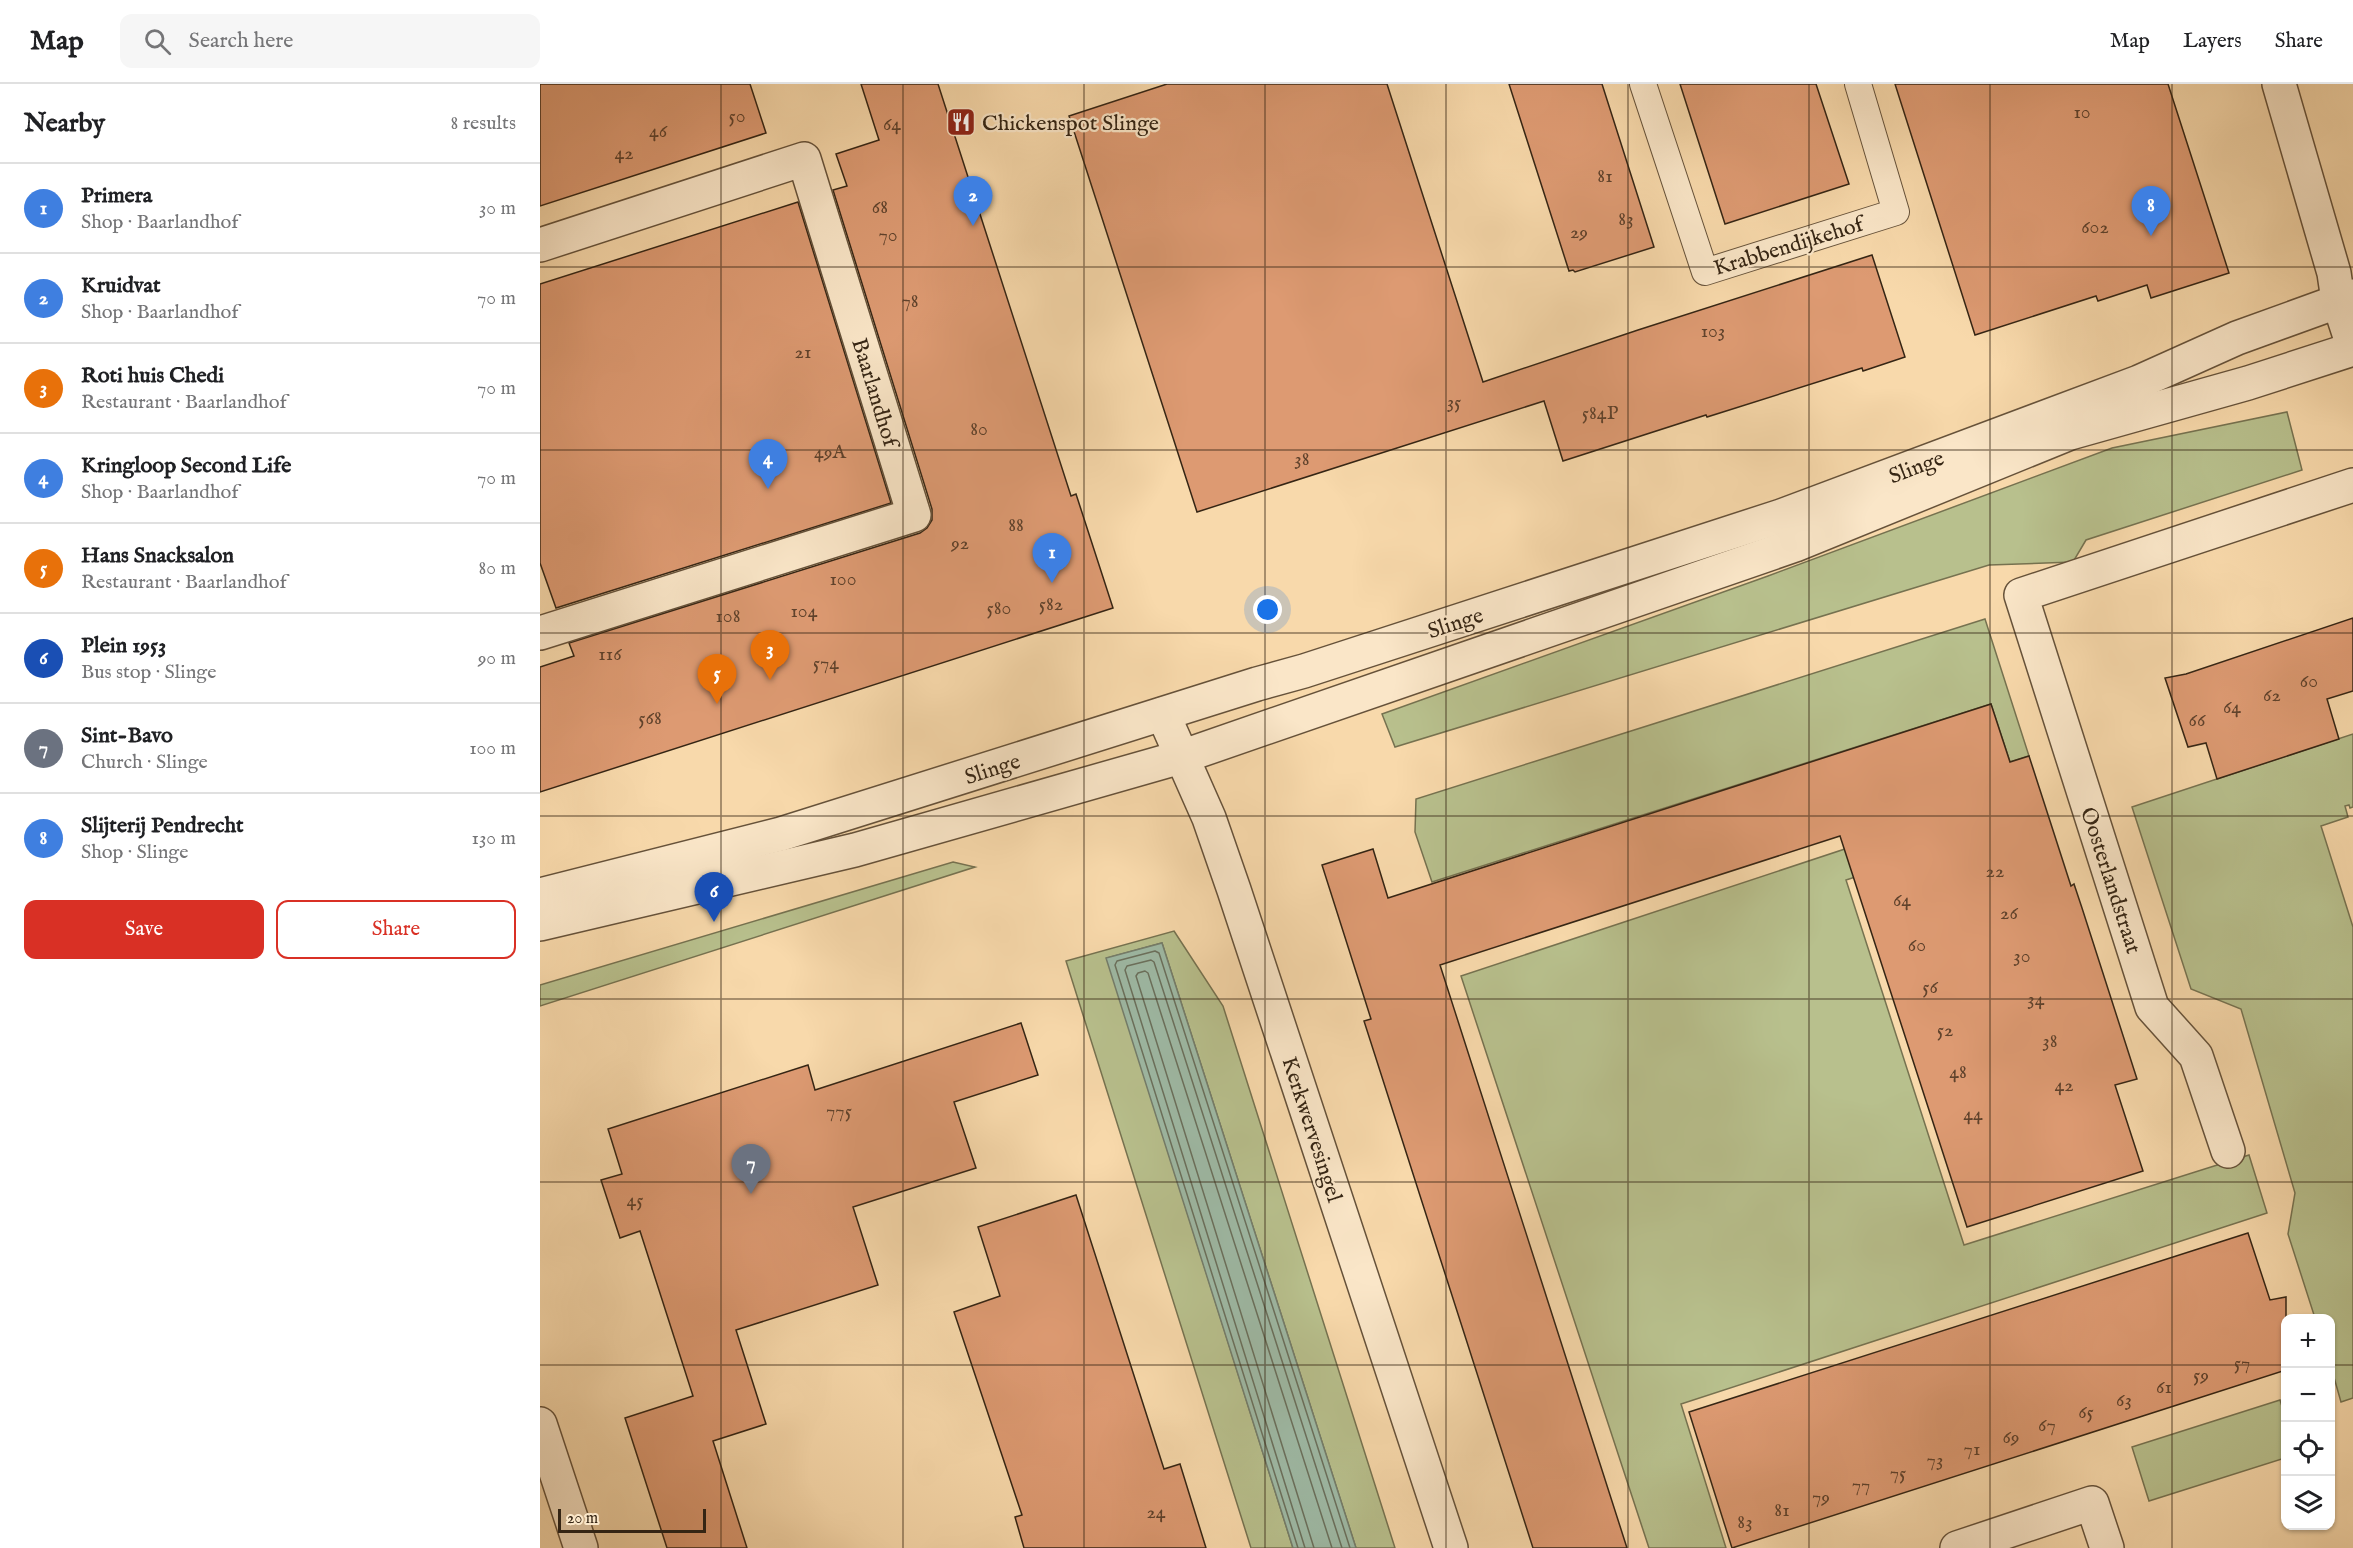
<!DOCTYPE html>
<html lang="en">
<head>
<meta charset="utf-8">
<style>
	:root { --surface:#fff; --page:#f6f6f6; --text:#202124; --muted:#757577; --line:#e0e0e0; --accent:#d93025 }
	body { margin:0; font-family:"IM FELL English",serif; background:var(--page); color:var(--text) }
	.controls { position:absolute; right:18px; bottom:18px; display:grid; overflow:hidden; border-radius:12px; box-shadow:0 2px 4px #0004 }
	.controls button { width:54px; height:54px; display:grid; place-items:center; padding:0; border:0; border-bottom:2px solid var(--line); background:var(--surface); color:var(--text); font:30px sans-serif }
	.scale { position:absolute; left:18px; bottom:15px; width:148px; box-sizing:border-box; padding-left:6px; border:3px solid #352514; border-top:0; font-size:16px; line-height:21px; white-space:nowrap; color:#352514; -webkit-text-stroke:4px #fae6c8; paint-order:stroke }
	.you { position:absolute; left:728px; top:526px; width:21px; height:21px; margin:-15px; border:4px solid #fff; border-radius:50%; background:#1a73e8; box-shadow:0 0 0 9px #1a73e833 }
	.badge { display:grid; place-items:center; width:39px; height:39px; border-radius:50%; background:var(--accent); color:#fff; font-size:20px; font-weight:700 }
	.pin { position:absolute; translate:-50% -50px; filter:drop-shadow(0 2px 3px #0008) }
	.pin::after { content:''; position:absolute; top:32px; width:21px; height:18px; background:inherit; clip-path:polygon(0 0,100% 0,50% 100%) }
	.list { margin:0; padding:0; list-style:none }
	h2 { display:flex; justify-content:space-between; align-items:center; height:78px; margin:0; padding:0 24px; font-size:26px }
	h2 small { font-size:20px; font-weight:400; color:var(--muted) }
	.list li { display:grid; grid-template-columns:39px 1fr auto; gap:18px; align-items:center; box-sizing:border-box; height:90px; padding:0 24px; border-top:2px solid var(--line) }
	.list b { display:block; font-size:22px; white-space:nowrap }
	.list p { margin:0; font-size:20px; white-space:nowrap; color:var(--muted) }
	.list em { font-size:20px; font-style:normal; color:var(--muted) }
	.actions { display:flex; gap:12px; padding:18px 24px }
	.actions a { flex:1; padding:14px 0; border:2px solid var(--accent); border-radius:12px; text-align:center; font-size:21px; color:var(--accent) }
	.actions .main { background:var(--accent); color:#fff }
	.icon { flex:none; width:33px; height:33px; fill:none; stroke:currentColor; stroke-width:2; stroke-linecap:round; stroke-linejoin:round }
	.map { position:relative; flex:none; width:1813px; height:1464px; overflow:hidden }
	header { display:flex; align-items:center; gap:36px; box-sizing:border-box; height:84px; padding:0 30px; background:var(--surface); border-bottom:2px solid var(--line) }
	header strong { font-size:28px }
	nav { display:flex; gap:33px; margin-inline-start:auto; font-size:21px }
	.search { width:420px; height:54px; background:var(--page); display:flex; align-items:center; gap:15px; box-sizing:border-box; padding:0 21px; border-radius:12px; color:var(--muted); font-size:22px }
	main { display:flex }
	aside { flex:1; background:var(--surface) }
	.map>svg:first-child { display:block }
	.green { fill:#b8c08d; stroke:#767250; stroke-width:1.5 }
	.water { fill:#9ebaa6; stroke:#747e6c; stroke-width:1.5 }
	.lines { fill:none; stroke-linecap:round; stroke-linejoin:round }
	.shore { stroke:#6a705d; stroke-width:1.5 }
	.building { fill:#dd9a72; stroke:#352514; stroke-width:1.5 }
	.service-casing { stroke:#66523a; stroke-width:28 }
	.minor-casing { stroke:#66523a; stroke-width:36 }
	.tertiary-casing { stroke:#66523a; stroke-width:36 }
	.service { stroke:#fae6c8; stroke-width:26 }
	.minor { stroke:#fae6c8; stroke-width:33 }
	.tertiary { stroke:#fae6c8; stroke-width:33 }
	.grid { fill:none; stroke:#352514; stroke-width:1.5; stroke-opacity:0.55 }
	.labels { text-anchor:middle; stroke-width:4.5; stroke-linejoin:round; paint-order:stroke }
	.number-label { font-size:20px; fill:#5f422c }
	.poi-label { font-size:22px; fill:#352514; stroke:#fae6c8; text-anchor:start }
	.street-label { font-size:22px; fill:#352514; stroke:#fae6c8 }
</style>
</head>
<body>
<header>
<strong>Map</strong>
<div class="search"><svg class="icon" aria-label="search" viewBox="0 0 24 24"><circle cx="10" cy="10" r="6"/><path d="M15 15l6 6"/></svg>Search here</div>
<nav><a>Map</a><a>Layers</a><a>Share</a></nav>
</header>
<main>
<aside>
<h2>Nearby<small>8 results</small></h2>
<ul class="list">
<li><span class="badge" style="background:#3f7fe0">1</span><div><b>Primera</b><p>Shop · Baarlandhof</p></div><em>30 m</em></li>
<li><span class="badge" style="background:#3f7fe0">2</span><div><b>Kruidvat</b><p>Shop · Baarlandhof</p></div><em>70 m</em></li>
<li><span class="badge" style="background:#e8710a">3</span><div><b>Roti huis Chedi</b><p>Restaurant · Baarlandhof</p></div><em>70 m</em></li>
<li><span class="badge" style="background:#3f7fe0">4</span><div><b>Kringloop Second Life</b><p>Shop · Baarlandhof</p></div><em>70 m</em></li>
<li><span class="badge" style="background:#e8710a">5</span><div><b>Hans Snacksalon</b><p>Restaurant · Baarlandhof</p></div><em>80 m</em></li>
<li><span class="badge" style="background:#1a4fb4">6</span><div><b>Plein 1953</b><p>Bus stop · Slinge</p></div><em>90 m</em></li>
<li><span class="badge" style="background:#6b7280">7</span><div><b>Sint-Bavo</b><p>Church · Slinge</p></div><em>100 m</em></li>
<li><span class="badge" style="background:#3f7fe0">8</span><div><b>Slijterij Pendrecht</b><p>Shop · Slinge</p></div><em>130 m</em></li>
</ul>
<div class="actions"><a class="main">Save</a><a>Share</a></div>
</aside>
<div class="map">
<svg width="1813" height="1464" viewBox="0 0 1813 1464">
	<rect width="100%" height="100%" fill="#f8d9ab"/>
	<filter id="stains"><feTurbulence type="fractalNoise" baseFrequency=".00333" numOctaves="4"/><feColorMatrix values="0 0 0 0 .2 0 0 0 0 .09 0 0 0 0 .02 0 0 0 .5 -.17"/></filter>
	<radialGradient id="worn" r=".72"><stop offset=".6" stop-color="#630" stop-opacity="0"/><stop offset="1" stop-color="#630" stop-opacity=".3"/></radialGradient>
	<g class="green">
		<polygon points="1747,328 1762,386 1546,456 1533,478 1449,481 855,663 842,630 1228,492 1572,364"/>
		<polygon points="1445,535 1489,672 1470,678 1451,620 892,798 875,748 876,715"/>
		<polygon points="1813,650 1813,723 1810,724 1809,721 1805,722 1808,733 1781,742 1813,843 1813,1314 1801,1318 1791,1283 1790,1234 1775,1234 1748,1150 1755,1109 1701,925 1651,905 1592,723"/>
		<polygon points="1471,710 1479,740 1306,796 1424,1161 1709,1071 1727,1129 1141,1320 1186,1464 1109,1464 921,892"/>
		<polygon points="413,778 435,783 0,922 0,901"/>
		<polygon points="634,847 683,922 855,1464 816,1464 622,859 567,874 753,1464 711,1464 526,877"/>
		<polygon points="1740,1316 1745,1332 1745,1374 1609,1417 1592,1363"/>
	</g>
	<polygon class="water" points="622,859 816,1464 753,1464 566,874"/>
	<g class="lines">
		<g class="shore">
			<polyline points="758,1464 575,881 577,877 615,867 619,869 810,1464"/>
			<polyline points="765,1464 585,886 587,882 611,876 614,878 802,1464"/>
			<polyline points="774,1464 596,892 598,889 605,887 608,889 792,1464"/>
		</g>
	</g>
	<g class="building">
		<polygon points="0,0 210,0 226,49 0,122"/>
		<polygon points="321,0 398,0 531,412 536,410 573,524 0,708 0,583 34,572 29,559 380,449 387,444 392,436 392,425 293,106 307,102 296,70 339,56"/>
		<polygon points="627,0 847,0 943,298 1098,246 1332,171 1365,273 1323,287 1322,284 1167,333 1166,331 1023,377 1004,317 657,428 529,32"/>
		<polygon points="969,0 1062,0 1114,163 1035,188 1033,186 1029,187"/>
		<polygon points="1140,0 1276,0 1309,100 1185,140"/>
		<polygon points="1355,0 1628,0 1689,189 1611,214 1607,201 1558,217 1556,212 1435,251"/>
		<polygon points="258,118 351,419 16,524 0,479 0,200"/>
		<polygon points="1813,534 1813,607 1787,615 1799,655 1677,695 1666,659 1648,663 1625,594 1646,590"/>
		<polygon points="1451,620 1470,678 1489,672 1531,802 1534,800 1542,824 1597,995 1575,1001 1603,1087 1427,1143 1300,752 900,881 1087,1464 993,1464 824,937 831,935 782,781 833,765 848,814"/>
		<polygon points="481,939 498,991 414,1018 436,1084 313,1123 338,1201 196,1246 226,1340 173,1357 207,1464 127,1464 85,1334 153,1312 100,1147 80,1154 61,1096 82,1090 68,1045 268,981 275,1006"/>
		<polygon points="536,1111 624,1385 640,1380 666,1464 484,1464 475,1433 482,1431 414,1228 460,1212 438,1143"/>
		<polygon points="1708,1149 1730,1216 1746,1213 1746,1286 1192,1464 1149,1328"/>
	</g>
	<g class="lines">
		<g class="service-casing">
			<polyline id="service" points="1103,0 1165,188 1356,128 1318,0"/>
		</g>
		<g class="minor-casing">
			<g id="minor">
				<polyline points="1739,0 1794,189 1798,216 1813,262"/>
				<polyline points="0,161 264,75 374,431 0,549"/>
				<polyline points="623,630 669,734 694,806 911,1464"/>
				<polyline points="1688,1067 1656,972 1612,923 1481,511 1813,401"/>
				<polyline points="0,1340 41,1464"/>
				<polyline points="1417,1464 1552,1419 1567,1464"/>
			</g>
		</g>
		<g class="tertiary-casing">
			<g id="tertiary">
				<polyline points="0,811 241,750 717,600 764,587 1241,432 1599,298 1697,254 1813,212"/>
				<polyline points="0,840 315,766 641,673 1255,461 1530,349 1708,299 1813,265"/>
			</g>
		</g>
		<use href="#service" class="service"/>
		<use href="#minor" class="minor"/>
		<use href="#tertiary" class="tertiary"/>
	</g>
	<path class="grid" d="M181 0V1464M363 0V1464M544 0V1464M725 0V1464M906 0V1464M1088 0V1464M1269 0V1464M1450 0V1464M1632 0V1464M0 183H1813M0 366H1813M0 549H1813M0 732H1813M0 915H1813M0 1098H1813M0 1281H1746M1790 1281H1813"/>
	<defs>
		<g id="restaurant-square" transform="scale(1.5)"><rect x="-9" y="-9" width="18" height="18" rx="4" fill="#8f2418" stroke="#fae6c8"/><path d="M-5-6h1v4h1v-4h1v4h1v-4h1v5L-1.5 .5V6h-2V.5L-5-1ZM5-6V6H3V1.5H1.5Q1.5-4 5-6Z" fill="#fff"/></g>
	</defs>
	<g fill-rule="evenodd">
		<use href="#restaurant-square" x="421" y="38"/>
	</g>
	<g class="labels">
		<g class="number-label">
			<text x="1542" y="34">10</text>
			<text x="197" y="38">50</text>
			<text x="352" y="46">64</text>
			<text x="118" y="53">46</text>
			<text x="84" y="75">42</text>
			<text x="1065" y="98">81</text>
			<text x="340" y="129">68</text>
			<text x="1086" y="141">83</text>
			<text x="1555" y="149">602</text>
			<text x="1039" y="154">29</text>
			<text x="348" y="157">70</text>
			<text x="370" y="223">78</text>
			<text x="1173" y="253">103</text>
			<text x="263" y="274">21</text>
			<text x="914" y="324">35</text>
			<text x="1060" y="335">584P</text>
			<text x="439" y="351">80</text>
			<text x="290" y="374">49A</text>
			<text x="762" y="381">38</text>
			<text x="476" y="447">88</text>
			<text x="420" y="465">92</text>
			<text x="303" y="501">100</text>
			<text x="511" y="526">582</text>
			<text x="459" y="530">580</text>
			<text x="264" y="533">104</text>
			<text x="188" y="538">108</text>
			<text x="70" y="576">116</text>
			<text x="286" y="585">574</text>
			<text x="1769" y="603">60</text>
			<text x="1732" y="617">62</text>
			<text x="1692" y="629">64</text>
			<text x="110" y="640">568</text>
			<text x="1657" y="642">66</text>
			<text x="1455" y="793">22</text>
			<text x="1362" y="822">64</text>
			<text x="1469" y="835">26</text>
			<text x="1377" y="867">60</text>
			<text x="1482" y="878">30</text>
			<text x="1390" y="909">56</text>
			<text x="1496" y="921">34</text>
			<text x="1405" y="952">52</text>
			<text x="1510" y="963">38</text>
			<text x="1418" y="994">48</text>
			<text x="1524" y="1007">42</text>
			<text x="299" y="1033">775</text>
			<text x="1433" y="1036">44</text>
			<text x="95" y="1122">45</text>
			<text x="1702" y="1285">57</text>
			<text x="1661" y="1297">59</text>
			<text x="1624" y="1309">61</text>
			<text x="1584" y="1322">63</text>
			<text x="1546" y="1334">65</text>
			<text x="1507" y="1347">67</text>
			<text x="1471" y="1359">69</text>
			<text x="1432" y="1371">71</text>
			<text x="1395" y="1382">73</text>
			<text x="1358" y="1395">75</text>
			<text x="1321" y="1407">77</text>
			<text x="1281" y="1419">79</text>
			<text x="1242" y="1432">81</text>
			<text x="616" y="1434">24</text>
			<text x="1205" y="1444">83</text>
		</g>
		<g class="poi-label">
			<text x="442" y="46">Chickenspot Slinge</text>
		</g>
		<g class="street-label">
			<text transform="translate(1248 161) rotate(-17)" y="8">Krabbendijkehof</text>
			<text transform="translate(336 308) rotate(73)" y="8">Baarlandhof</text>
			<text transform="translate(1376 382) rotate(-21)" y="8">Slinge</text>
			<text transform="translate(915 538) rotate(-18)" y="8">Slinge</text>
			<text transform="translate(452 684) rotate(-18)" y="8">Slinge</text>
			<text transform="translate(1572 796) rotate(72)" y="8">Oosterlandstraat</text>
			<text transform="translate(773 1045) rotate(72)" y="8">Kerkwervesingel</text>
		</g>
	</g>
	<rect width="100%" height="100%" filter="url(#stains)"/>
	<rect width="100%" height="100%" fill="url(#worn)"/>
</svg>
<div class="controls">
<button>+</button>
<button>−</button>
<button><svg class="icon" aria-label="locate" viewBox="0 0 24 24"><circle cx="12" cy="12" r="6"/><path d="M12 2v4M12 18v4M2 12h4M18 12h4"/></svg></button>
<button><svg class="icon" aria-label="layers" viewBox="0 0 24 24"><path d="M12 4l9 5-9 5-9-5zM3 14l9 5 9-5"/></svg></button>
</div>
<div class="scale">20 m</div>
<div class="you"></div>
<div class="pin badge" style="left:512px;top:499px;background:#3f7fe0">1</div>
<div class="pin badge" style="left:433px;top:142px;background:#3f7fe0">2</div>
<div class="pin badge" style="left:230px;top:596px;background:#e8710a">3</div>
<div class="pin badge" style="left:228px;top:405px;background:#3f7fe0">4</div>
<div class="pin badge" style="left:177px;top:620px;background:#e8710a">5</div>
<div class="pin badge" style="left:174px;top:838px;background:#1a4fb4">6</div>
<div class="pin badge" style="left:211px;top:1110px;background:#6b7280">7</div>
<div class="pin badge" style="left:1611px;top:152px;background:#3f7fe0">8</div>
</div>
</main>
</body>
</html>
